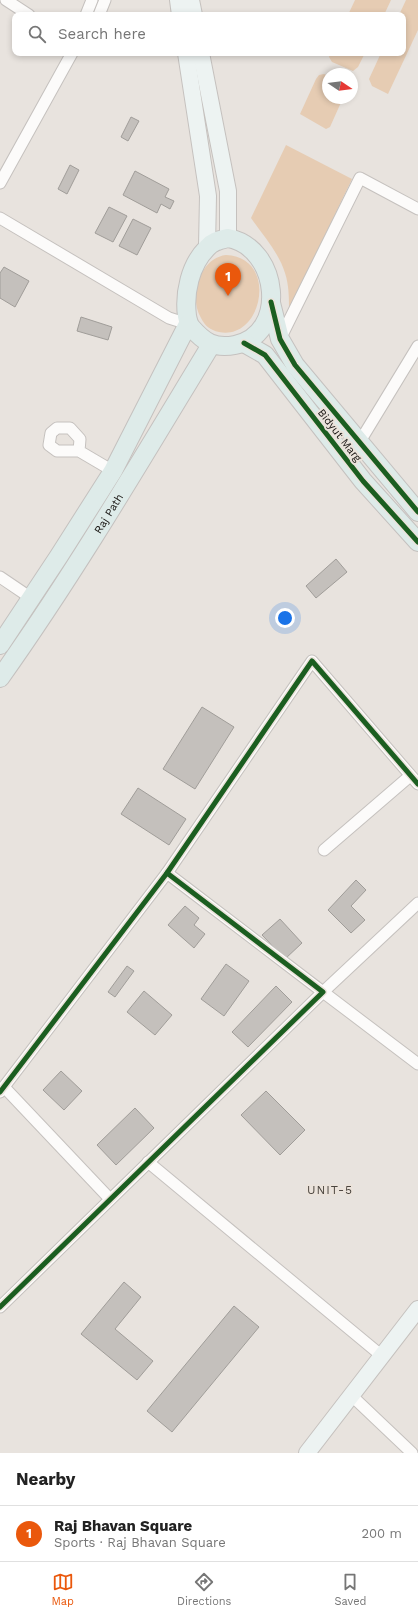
<!DOCTYPE html>
<html lang="en">
<head>
<meta charset="utf-8">
<style>
	:root { --surface:#fff; --page:#f6f6f6; --text:#222; --muted:#767676; --line:#e0e0e0; --accent:#ea580c }
	body { margin:0; font-family:"Work Sans",sans-serif; background:var(--page); color:var(--text) }
	.compass { position:absolute; left:322px; top:68px; width:36px; height:36px; border-radius:50%; background:var(--surface); box-shadow:0 2px 6px #0003; rotate:103deg }
	.you { position:absolute; left:285px; top:618px; width:14px; height:14px; margin:-10px; border:3px solid #fff; border-radius:50%; background:#1a73e8; box-shadow:0 0 0 6px #1a73e833 }
	.badge { display:grid; place-items:center; width:26px; height:26px; border-radius:50%; background:var(--accent); color:#fff; font-size:13px; font-weight:700 }
	.pin { position:absolute; translate:-50% -33px; filter:drop-shadow(0 1px 2px #0008) }
	.pin::after { content:''; position:absolute; top:21px; width:14px; height:12px; background:inherit; clip-path:polygon(0 0,100% 0,50% 100%) }
	.list { margin:0; padding:0; list-style:none }
	h2 { display:flex; justify-content:space-between; align-items:center; height:52px; margin:0; padding:0 16px; font-size:17px }
	h2 small { font-size:13px; font-weight:400; color:var(--muted) }
	.list li { display:grid; grid-template-columns:26px 1fr auto; gap:12px; align-items:center; box-sizing:border-box; height:56px; padding:0 16px; border-top:1px solid var(--line) }
	.list b { display:block; font-size:15px; white-space:nowrap }
	.list p { margin:0; font-size:13px; white-space:nowrap; color:var(--muted) }
	.list em { font-size:13px; font-style:normal; color:var(--muted) }
	.icon { flex:none; width:22px; height:22px; fill:none; stroke:currentColor; stroke-width:2; stroke-linecap:round; stroke-linejoin:round }
	.map { position:relative; flex:none; width:418px; height:1453px; overflow:hidden }
	.search { position:absolute; background:var(--surface); box-shadow:0 2px 6px #0003; left:12px; right:12px; top:12px; height:44px; display:flex; align-items:center; gap:10px; box-sizing:border-box; padding:0 14px; border-radius:8px; color:var(--muted); font-size:15px }
	.sheet { height:108px; background:var(--surface) }
	nav { display:flex; justify-content:space-around; align-items:center; box-sizing:border-box; height:56px; border-top:1px solid var(--line); background:var(--surface); font-size:11px; color:var(--muted) }
	nav a { display:grid; justify-items:center; gap:2px }
	nav .on { color:var(--accent) }
	.map>svg:first-child { display:block }
	.green { fill:#e6ccb3 }
	.building { fill:#c4c0bc; stroke:#a09d99 }
	.lines { fill:none; stroke-linecap:round; stroke-linejoin:round }
	.street-casing { stroke:#c5c1be; stroke-width:13 }
	.secondary-casing { stroke:#c5c1be; stroke-width:18 }
	.primary-casing { stroke:#c4c1bf; stroke-width:20 }
	.street { stroke:#fcfbfa; stroke-width:11 }
	.secondary { stroke:#edf3f2; stroke-width:16 }
	.primary { stroke:#deebe9; stroke-width:18 }
	.cycleway-casing { stroke:#ebe3db; stroke-width:8 }
	.cycleway { stroke:#1b5e20; stroke-width:5 }
	.labels { text-anchor:middle; stroke-width:4; stroke-linejoin:round; paint-order:stroke }
	.street-label { font-size:11px; fill:#181512; stroke:#ebe3db }
	.neighbourhood-label { font-size:12px; letter-spacing:1px; fill:#4a443d; stroke:#ebe3db }
</style>
</head>
<body>
<div class="map">
<svg width="418" height="1453" viewBox="0 0 418 1453">
	<rect width="100%" height="100%" fill="#e8e3de"/>
	<g class="green">
		<polygon points="355,0 391,0 384,15 348,15"/>
		<polygon points="406,0 418,0 418,30 388,94 372,86 369,79 381,53 403,53 403,15 399,15"/>
		<polygon points="330,53 365,53 358,67 353,71 332,62 329,57"/>
		<polygon points="324,74 328,76 328,98 343,98 330,127 326,129 300,114 316,79 319,75"/>
		<path d="M286 145 352 179 289 310C289 298 289 285 285 273 279 253 263 235 251 218Z"/>
		<path d="M226 255C279 257 263 341 219 332 210 330 205 326 201 318 188 296 200 258 226 255Z"/>
	</g>
	<g class="building">
		<polygon points="131,117 139,121 128,141 121,137"/>
		<polygon points="70,165 79,170 67,194 58,189"/>
		<polygon points="135,171 169,189 165,197 174,201 170,209 161,204 157,213 123,195"/>
		<polygon points="109,207 127,216 113,242 95,233"/>
		<polygon points="133,219 151,228 137,255 119,246"/>
		<polygon points="4,267 29,281 15,307 0,298 0,273"/>
		<polygon points="81,317 112,327 108,340 77,331"/>
		<polygon points="336,559 347,572 316,598 306,586"/>
		<polygon points="202,707 234,727 195,789 163,769"/>
		<polygon points="138,788 186,819 169,845 121,814"/>
		<polygon points="356,880 366,890 351,906 365,920 351,933 328,910"/>
		<polygon points="185,906 199,918 194,925 205,934 194,948 168,925"/>
		<polygon points="280,919 302,943 285,959 262,935"/>
		<polygon points="226,964 249,981 224,1016 201,999"/>
		<polygon points="127,966 134,971 115,997 108,992"/>
		<polygon points="276,986 292,1002 248,1047 232,1032"/>
		<polygon points="144,991 172,1015 155,1035 127,1012"/>
		<polygon points="61,1071 82,1091 64,1110 43,1090"/>
		<polygon points="266,1091 305,1130 280,1155 241,1115"/>
		<polygon points="135,1108 154,1128 116,1165 97,1145"/>
		<polygon points="124,1282 141,1297 115,1329 153,1361 137,1380 81,1334"/>
		<polygon points="234,1306 259,1327 172,1432 147,1411"/>
	</g>
	<g class="lines">
		<g class="street-casing">
			<g id="street">
				<polyline points="6,0 29,15"/>
				<polyline points="86,15 92,0"/>
				<polyline points="99,15 105,0"/>
				<polyline points="0,183 72,53"/>
				<polyline points="0,218 169,318 188,324"/>
				<polyline points="280,339 360,178 418,209"/>
				<polyline points="359,443 418,346"/>
				<polyline points="79,451 80,439 70,428 57,428 51,433 49,445 57,451 79,451 113,471"/>
				<polyline points="0,577 31,598"/>
				<polyline points="324,850 410,776"/>
				<polyline points="418,903 323,992 418,1064"/>
				<polyline points="4,1087 110,1199"/>
				<polyline points="0,1092 167,873 312,661 418,784"/>
				<polyline points="148,1162 382,1356"/>
				<polyline points="0,1307 323,992 167,873"/>
				<polyline points="352,1396 412,1453"/>
			</g>
		</g>
		<g class="secondary-casing">
			<g id="secondary">
				<polyline points="178,0 180,15"/>
				<polyline points="191,0 194,15"/>
				<polyline points="186,53 208,196 207,247"/>
				<polyline points="201,53 228,191 228,238"/>
				<polyline points="307,1453 418,1309"/>
			</g>
		</g>
		<g class="primary-casing">
			<g id="primary">
				<path d="M228 238C279 247 289 334 235 345 214 349 204 342 191 327 188 323 188 320 187 316 184 293 190 265 207 248 213 241 220 240 228 238Z"/>
				<polyline points="271,303 280,339 295,365 418,512"/>
				<polyline points="244,343 265,355 363,481 418,542"/>
				<polyline points="0,645 59,556 113,471 188,324"/>
				<path id="s1" d="M0 678C76 571 143 457 211 345"/>
			</g>
		</g>
		<use href="#street" class="street"/>
		<use href="#secondary" class="secondary"/>
		<use href="#primary" class="primary"/>
		<g class="cycleway-casing">
			<g id="cycleway">
				<polyline points="271,302 280,339 295,365 418,512"/>
				<polyline points="244,343 265,355 363,481 418,542"/>
				<polyline points="0,1092 167,873 312,661 418,784"/>
				<polyline points="0,1307 323,992 167,873"/>
			</g>
		</g>
		<use href="#cycleway" class="cycleway"/>
	</g>
	<g class="labels">
		<g class="street-label">
			<text transform="translate(340 435) rotate(52)" y="4">Bidyut Marg</text>
			<text dy="4" stroke="none"><textPath href="#s1" startOffset="197">Raj Path</textPath></text>
		</g>
		<g class="neighbourhood-label">
			<text x="330" y="1194">UNIT-5</text>
		</g>
	</g>
</svg>
<svg class="compass" viewBox="-18 -18 36 36"><path d="M0-13l5 13h-10z" fill="#e53935"/><path d="M0 13l5-13h-10z" fill="#767676"/></svg>
<div class="you"></div>
<div class="pin badge" style="left:228px;top:296px">1</div>
<div class="search"><svg class="icon" aria-label="search" viewBox="0 0 24 24"><circle cx="10" cy="10" r="6"/><path d="M15 15l6 6"/></svg>Search here</div>
</div>
<section class="sheet">
<h2>Nearby<small></small></h2>
<ul class="list">
<li><span class="badge">1</span><div><b>Raj Bhavan Square</b><p>Sports · Raj Bhavan Square</p></div><em>200 m</em></li>
</ul>
</section>
<nav>
<a class="on"><svg class="icon" aria-label="map" viewBox="0 0 24 24"><path d="M3 6l6-2 6 2 6-2v14l-6 2-6-2-6 2zM9 4v14M15 6v14"/></svg>Map</a>
<a><svg class="icon" aria-label="directions" viewBox="0 0 24 24"><path d="M12 3l9 9-9 9-9-9zM9 14v-3h6M13 9l2 2-2 2"/></svg>Directions</a>
<a><svg class="icon" aria-label="saved" viewBox="0 0 24 24"><path d="M7 4h10v16l-5-4-5 4z"/></svg>Saved</a>
</nav>
</body>
</html>
